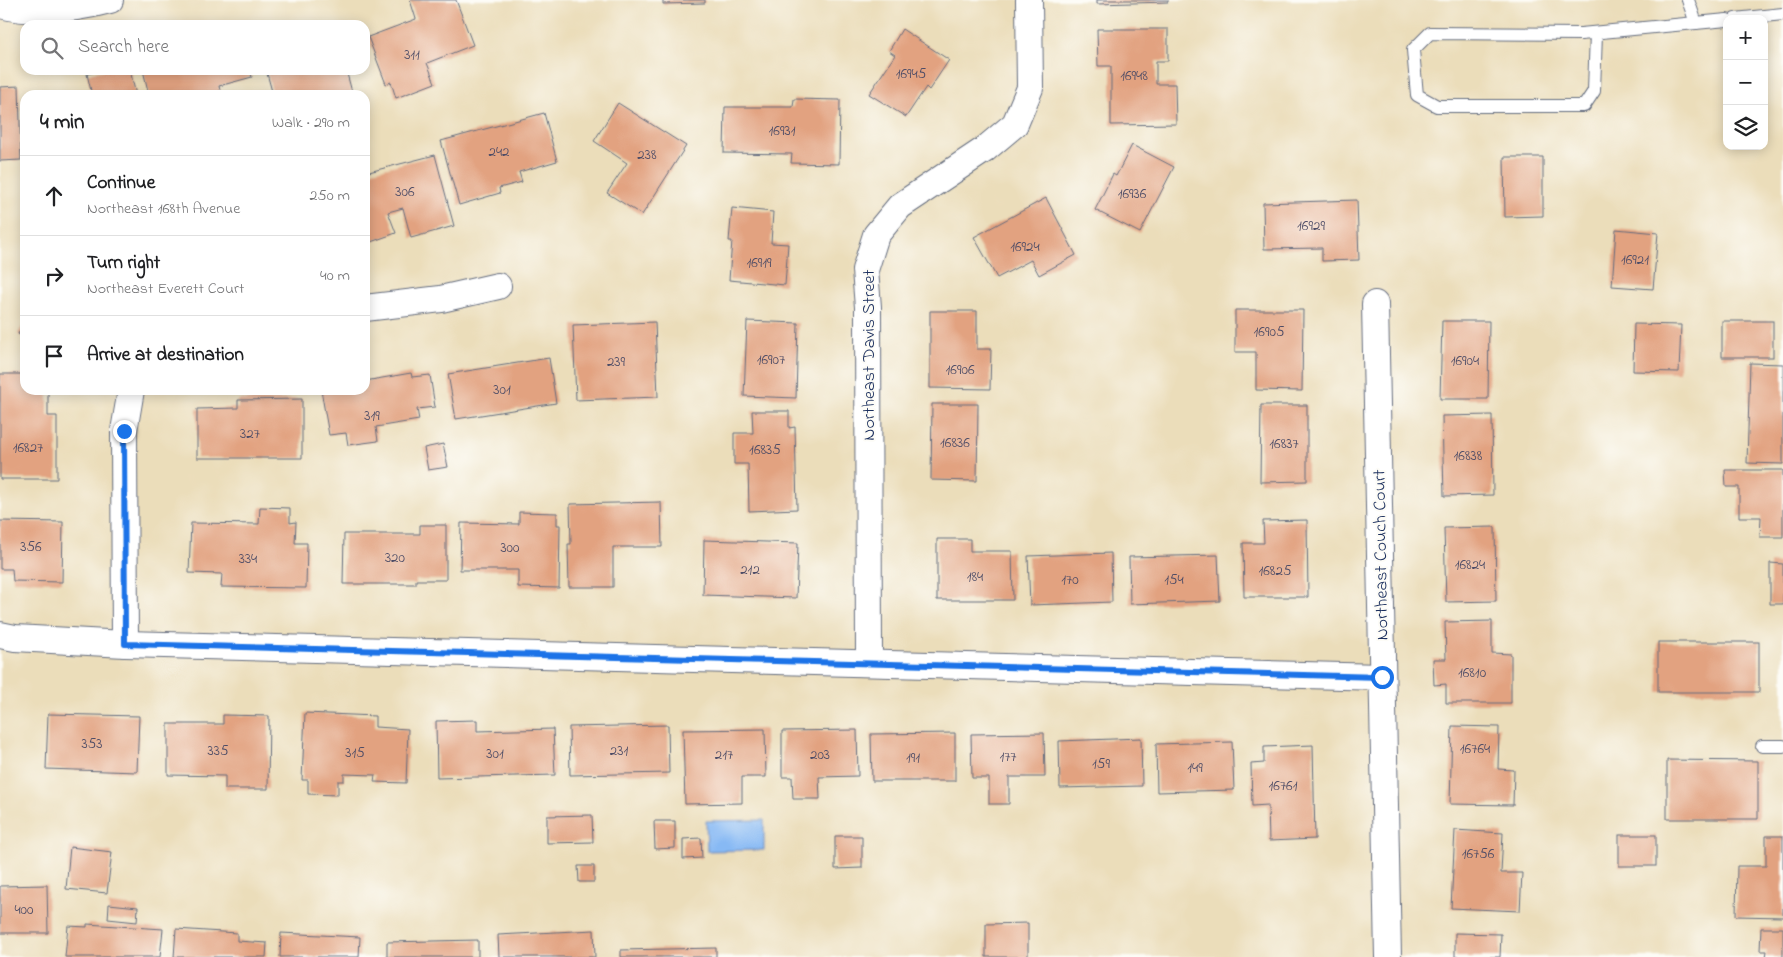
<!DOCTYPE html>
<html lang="en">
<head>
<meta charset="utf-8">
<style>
	:root { --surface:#fff; --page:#f6f6f6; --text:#202124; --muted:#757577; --line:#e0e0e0 }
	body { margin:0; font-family:"Indie Flower",sans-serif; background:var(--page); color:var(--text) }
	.controls { position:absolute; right:15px; top:15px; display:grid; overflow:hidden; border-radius:10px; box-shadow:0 2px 12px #0003 }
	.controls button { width:45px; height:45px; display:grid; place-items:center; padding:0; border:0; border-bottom:1px solid var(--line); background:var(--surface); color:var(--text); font:25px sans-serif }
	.stop { position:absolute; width:15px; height:15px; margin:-11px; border:4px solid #1a73e8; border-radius:50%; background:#fff }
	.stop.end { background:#1a73e8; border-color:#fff; box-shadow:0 1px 5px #0008 }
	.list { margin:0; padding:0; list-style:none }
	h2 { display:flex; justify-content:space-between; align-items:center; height:65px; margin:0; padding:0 20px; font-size:21px }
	h2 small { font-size:16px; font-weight:400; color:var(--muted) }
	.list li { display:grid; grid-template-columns:32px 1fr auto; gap:15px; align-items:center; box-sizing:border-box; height:80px; padding:0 20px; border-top:1px solid var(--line) }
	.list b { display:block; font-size:19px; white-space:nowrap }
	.list p { margin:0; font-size:16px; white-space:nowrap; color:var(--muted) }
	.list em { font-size:16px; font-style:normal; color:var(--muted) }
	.icon { flex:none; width:28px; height:28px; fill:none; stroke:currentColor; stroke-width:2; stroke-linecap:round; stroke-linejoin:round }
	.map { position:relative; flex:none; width:1783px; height:957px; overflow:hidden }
	.search { position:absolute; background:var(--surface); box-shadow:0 2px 12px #0003; left:20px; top:20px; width:350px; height:55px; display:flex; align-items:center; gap:12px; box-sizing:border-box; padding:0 18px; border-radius:15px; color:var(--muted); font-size:19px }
	.panel { position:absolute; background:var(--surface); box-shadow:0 2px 12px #0003; left:20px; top:90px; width:350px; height:305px; border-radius:15px }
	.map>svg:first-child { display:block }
	.water { fill:#87b9f4; stroke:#5174a9 }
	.building { fill:#e2a280 }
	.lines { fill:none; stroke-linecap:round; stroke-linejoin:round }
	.lane-casing { stroke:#646c7e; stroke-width:14 }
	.street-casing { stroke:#646c7e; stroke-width:28 }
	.lane { stroke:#fff; stroke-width:12 }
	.street { stroke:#fff; stroke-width:26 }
	.route { stroke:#1a73e8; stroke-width:6 }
	.labels { text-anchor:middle; stroke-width:4; stroke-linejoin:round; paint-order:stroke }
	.number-label { font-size:15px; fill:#4d4c66 }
	.street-label { font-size:18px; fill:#1b2f5e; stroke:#fdfcf7 }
</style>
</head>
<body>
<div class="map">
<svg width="1783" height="957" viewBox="0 0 1783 957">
	<rect width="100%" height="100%" fill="#fdfcf7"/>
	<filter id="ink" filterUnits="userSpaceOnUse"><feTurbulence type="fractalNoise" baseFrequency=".02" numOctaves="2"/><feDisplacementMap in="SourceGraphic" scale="10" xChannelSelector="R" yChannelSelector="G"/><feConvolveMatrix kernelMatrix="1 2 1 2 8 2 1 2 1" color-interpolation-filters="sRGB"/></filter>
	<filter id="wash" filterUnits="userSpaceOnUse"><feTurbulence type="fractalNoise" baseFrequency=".0096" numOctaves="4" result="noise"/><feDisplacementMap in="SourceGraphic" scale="20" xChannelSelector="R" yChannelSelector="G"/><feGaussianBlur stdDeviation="1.12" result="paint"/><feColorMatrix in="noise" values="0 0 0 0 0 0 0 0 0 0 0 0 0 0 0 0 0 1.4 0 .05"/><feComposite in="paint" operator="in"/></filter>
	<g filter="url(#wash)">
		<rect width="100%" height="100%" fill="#ebddba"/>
		<polygon class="water" points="764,820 764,850 707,851 706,821"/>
		<g id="blocks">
			<g class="building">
				<polygon points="410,0 456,0 473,45 427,63 435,83 396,98 391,82 386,84 368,37 416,19"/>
				<polygon points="663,0 705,0 705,3 663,4"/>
				<polygon points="1097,0 1168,0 1168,2 1097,4"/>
				<polygon points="902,29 949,60 929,90 926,87 906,117 869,94 895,55 889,51"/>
				<polygon points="1097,29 1168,29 1168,61 1156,61 1156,84 1175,84 1176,124 1111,125 1111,66 1098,66"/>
				<polygon points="104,70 130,70 136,95 92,95 87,74"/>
				<polygon points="143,70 250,70 252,77 219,86 221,95 149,95"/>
				<polygon points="266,70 346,70 352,92 339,95 273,95"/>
				<polygon points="19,86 21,160 0,161 0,87"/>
				<polygon points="794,99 840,100 839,164 791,163 792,154 724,153 725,107 793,107"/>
				<polygon points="618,103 686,146 642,215 607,193 627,163 594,141"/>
				<polygon points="544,113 557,161 519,172 522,182 499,188 500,193 459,205 441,141"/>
				<polygon points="1132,145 1174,167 1140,233 1095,210 1113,174 1116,176"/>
				<polygon points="435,155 454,226 411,238 403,208 388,212 396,233 365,244 365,173"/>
				<polygon points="1504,157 1543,157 1543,216 1505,217"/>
				<polygon points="1046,198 1076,255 1039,275 1031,260 997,278 974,237"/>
				<polygon points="1357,200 1359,260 1322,261 1322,248 1264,249 1263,203"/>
				<polygon points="732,208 773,212 771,243 788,244 785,285 729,280 732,241 729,241"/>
				<polygon points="1616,229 1658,233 1653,289 1612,286"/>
				<polygon points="1235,310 1303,310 1302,391 1256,390 1256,352 1235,352"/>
				<polygon points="930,311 977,311 977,349 991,349 990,389 930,388"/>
				<polygon points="747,321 798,323 796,398 744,396"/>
				<polygon points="1442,321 1489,321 1488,399 1440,399"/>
				<rect x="1722" y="321" width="51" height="36"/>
				<polygon points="25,322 25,338 18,334"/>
				<polygon points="655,322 658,397 576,400 573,325"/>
				<polygon points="1634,324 1681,325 1679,372 1633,371"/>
				<polygon points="549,358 556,403 456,419 448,374"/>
				<polygon points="1750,363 1783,364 1783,464 1747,463"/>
				<polygon points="411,373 412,377 430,375 435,407 417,409 419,420 376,427 378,441 348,445 346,433 329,435 321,390 365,390 365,381"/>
				<polygon points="0,374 25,374 25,390 48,390 48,416 57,416 57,479 0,479"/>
				<polygon points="302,399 302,458 197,458 197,409 238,408 238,400"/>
				<polygon points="932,404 978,404 977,481 931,480"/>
				<polygon points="1261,405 1307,405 1307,481 1260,482"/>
				<polygon points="752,411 789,411 789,428 795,427 797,509 749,511 748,464 734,464 734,433 753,433"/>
				<polygon points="1492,415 1493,495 1444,496 1442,416"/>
				<polygon points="443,444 448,467 428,470 424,448"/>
				<polygon points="1725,470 1783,470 1783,537 1760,537 1761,517 1739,517 1739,487 1726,487"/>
				<polygon points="661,502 662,547 613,547 613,587 569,587 568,544 571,544 570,504"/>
				<polygon points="260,507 290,508 290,523 296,522 295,543 307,543 306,588 221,587 222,574 189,573 191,523 259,524"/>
				<polygon points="519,512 557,513 557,525 560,525 559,588 518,587 518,570 460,570 461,523 519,524"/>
				<polygon points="1307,520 1308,597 1244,597 1243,543 1264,543 1263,521"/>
				<polygon points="0,521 63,522 62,582 13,581 12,569 0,569"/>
				<polygon points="420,525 446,525 446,580 416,580 416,584 343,584 344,534 420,534"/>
				<polygon points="1495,527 1496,601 1446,602 1444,528"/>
				<polygon points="937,539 970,539 970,551 1012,551 1013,600 937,600"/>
				<polygon points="704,540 798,543 796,598 703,595"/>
				<polygon points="1111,553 1112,602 1030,605 1028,556"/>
				<polygon points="1218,555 1220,601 1130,604 1129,557"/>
				<polygon points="1770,563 1783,564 1783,604 1770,604"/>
				<polygon points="1492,621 1492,653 1511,654 1511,703 1446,703 1446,684 1434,685 1433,659 1446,659 1445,622"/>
				<rect x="1658" y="642" width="101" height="50"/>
				<polygon points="305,713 375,716 375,727 408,729 406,783 374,782 375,775 344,774 344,781 338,781 338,795 308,794 308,780 302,780"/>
				<polygon points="48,714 139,716 137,772 46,769"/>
				<polygon points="223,715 269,716 268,789 225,789 225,776 168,775 168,724 223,724"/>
				<polygon points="477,720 477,731 553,729 555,775 437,778 436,721"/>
				<polygon points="668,725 669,773 570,775 569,727"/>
				<polygon points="1452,726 1499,727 1498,769 1514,770 1513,805 1450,804"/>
				<polygon points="765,729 766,777 742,777 742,803 685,804 683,730"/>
				<polygon points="857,730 858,776 819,777 820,799 793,799 792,777 782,777 782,731"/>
				<polygon points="955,733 955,781 872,781 871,734"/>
				<polygon points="1044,733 1045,777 1009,777 1009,804 989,804 989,778 972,778 971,734"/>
				<polygon points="1141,738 1142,786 1060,788 1059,741"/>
				<polygon points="1232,742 1234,790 1157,792 1156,744"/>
				<polygon points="1313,745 1315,839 1269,841 1268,805 1252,806 1251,764 1264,763 1264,747"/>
				<polygon points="1667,760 1758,761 1758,819 1667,819"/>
				<polygon points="592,815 593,842 547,843 547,816"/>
				<polygon points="654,821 675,821 675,848 655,849"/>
				<polygon points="1455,830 1503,833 1501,873 1522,873 1520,911 1451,908"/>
				<rect x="1619" y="835" width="37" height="31"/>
				<polygon points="835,836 862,836 862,868 835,869"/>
				<polygon points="1766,836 1783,836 1783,917 1736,916 1737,866 1766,866"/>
				<polygon points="701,838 702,858 683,859 683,839"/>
				<polygon points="70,847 112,852 107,893 66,889"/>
				<polygon points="578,866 594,866 594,882 579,882"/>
				<polygon points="47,885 48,933 0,933 0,886"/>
				<polygon points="109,904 138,907 137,922 108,919"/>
				<polygon points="1028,923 1028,957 986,957 986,924"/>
				<polygon points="87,924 163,929 160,957 65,957 68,926 87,927"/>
				<polygon points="1761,928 1783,928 1783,957 1766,957 1767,951 1760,951"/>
				<polygon points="176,929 237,933 237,941 267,943 266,957 174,957"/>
				<polygon points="594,930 595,957 499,957 498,935"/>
				<polygon points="281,933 360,937 359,957 280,957"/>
				<polygon points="1455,933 1501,934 1500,957 1455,957"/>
				<polygon points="478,940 478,957 387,957 387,942"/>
				<polygon points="716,948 716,957 621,957 621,950"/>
			</g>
		</g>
	</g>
	<g filter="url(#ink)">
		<use href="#blocks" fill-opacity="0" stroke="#646c7e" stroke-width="1"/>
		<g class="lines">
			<g class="lane-casing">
				<g id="lane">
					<polyline points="1688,0 1696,23"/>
					<polyline points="1735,19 1783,14"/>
					<polyline points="1596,33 1594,91 1584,106 1437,106 1417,95 1413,50 1430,33 1581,34 1727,20"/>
					<polyline points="1762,746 1783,746"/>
				</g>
			</g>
			<g class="street-casing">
				<g id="street">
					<path d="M0 5C37 14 73 10 110 0"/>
					<polyline points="1375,304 1388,957"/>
					<polyline points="365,308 441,299 498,286"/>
					<polyline points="0,635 15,638 125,644 1382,677"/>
					<polyline points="125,644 124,431 131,390"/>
					<polyline points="869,663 868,307 865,270 876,235 900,206 984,150 1015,124 1030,88 1029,0"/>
				</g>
			</g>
			<use href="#lane" class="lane"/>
			<use href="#street" class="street"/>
		</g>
	</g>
	<g class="lines" filter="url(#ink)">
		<polyline class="route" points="124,431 125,644 1382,677"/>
	</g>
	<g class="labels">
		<g class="number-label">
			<text x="412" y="59">311</text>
			<text x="911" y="78">16945</text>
			<text x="1134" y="80">16948</text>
			<text x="782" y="135">16931</text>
			<text x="499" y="156">242</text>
			<text x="647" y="159">238</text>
			<text x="405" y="196">306</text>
			<text x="1132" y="198">16936</text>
			<text x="1311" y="230">16929</text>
			<text x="1025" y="251">16924</text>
			<text x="1635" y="264">16921</text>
			<text x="759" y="267">16919</text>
			<text x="1269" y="336">16905</text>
			<text x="771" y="364">16907</text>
			<text x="1465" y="365">16904</text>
			<text x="616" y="366">239</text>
			<text x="960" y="374">16906</text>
			<text x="502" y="394">301</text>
			<text x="372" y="420">319</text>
			<text x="250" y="438">327</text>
			<text x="955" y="447">16836</text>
			<text x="1284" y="448">16837</text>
			<text x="28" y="452">16827</text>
			<text x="765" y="454">16835</text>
			<text x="1468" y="460">16838</text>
			<text x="31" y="551">356</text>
			<text x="510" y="552">300</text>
			<text x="395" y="562">320</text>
			<text x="248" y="563">334</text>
			<text x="1470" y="569">16824</text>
			<text x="750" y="574">212</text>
			<text x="1275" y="575">16825</text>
			<text x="975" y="581">184</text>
			<text x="1070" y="584">170</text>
			<text x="1174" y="584">154</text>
			<text x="1472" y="677">16810</text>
			<text x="92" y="748">353</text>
			<text x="1475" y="753">16764</text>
			<text x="218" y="755">335</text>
			<text x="619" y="755">231</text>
			<text x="355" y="757">315</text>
			<text x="495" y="758">301</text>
			<text x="724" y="759">217</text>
			<text x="820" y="759">203</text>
			<text x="1008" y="761">177</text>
			<text x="913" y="762">191</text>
			<text x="1101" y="768">159</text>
			<text x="1195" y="772">149</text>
			<text x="1283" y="790">16761</text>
			<text x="1478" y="858">16756</text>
			<text x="24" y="914">400</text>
		</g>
		<g class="street-label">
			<text transform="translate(868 355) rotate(-90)" y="6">Northeast Davis Street</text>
			<text transform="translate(1380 555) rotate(-91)" y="6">Northeast Couch Court</text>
		</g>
	</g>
</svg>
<div class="controls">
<button>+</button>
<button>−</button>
<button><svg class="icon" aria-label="layers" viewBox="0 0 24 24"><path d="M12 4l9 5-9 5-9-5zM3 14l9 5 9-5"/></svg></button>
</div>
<div class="stop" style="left:1382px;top:677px"></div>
<div class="stop end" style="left:124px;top:431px"></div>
<div class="search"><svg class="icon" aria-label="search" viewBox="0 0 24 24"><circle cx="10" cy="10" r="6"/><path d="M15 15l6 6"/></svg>Search here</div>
<section class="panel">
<h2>4 min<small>Walk · 290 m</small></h2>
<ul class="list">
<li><svg class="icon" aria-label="ahead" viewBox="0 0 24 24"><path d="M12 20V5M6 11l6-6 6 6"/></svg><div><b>Continue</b><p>Northeast 168th Avenue</p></div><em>250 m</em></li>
<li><svg class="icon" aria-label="right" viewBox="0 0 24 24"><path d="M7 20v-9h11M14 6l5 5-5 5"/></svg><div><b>Turn right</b><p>Northeast Everett Court</p></div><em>40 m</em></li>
<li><svg class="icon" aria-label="arrive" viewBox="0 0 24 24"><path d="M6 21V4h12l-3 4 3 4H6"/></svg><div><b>Arrive at destination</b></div></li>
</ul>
</section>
</div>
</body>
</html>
